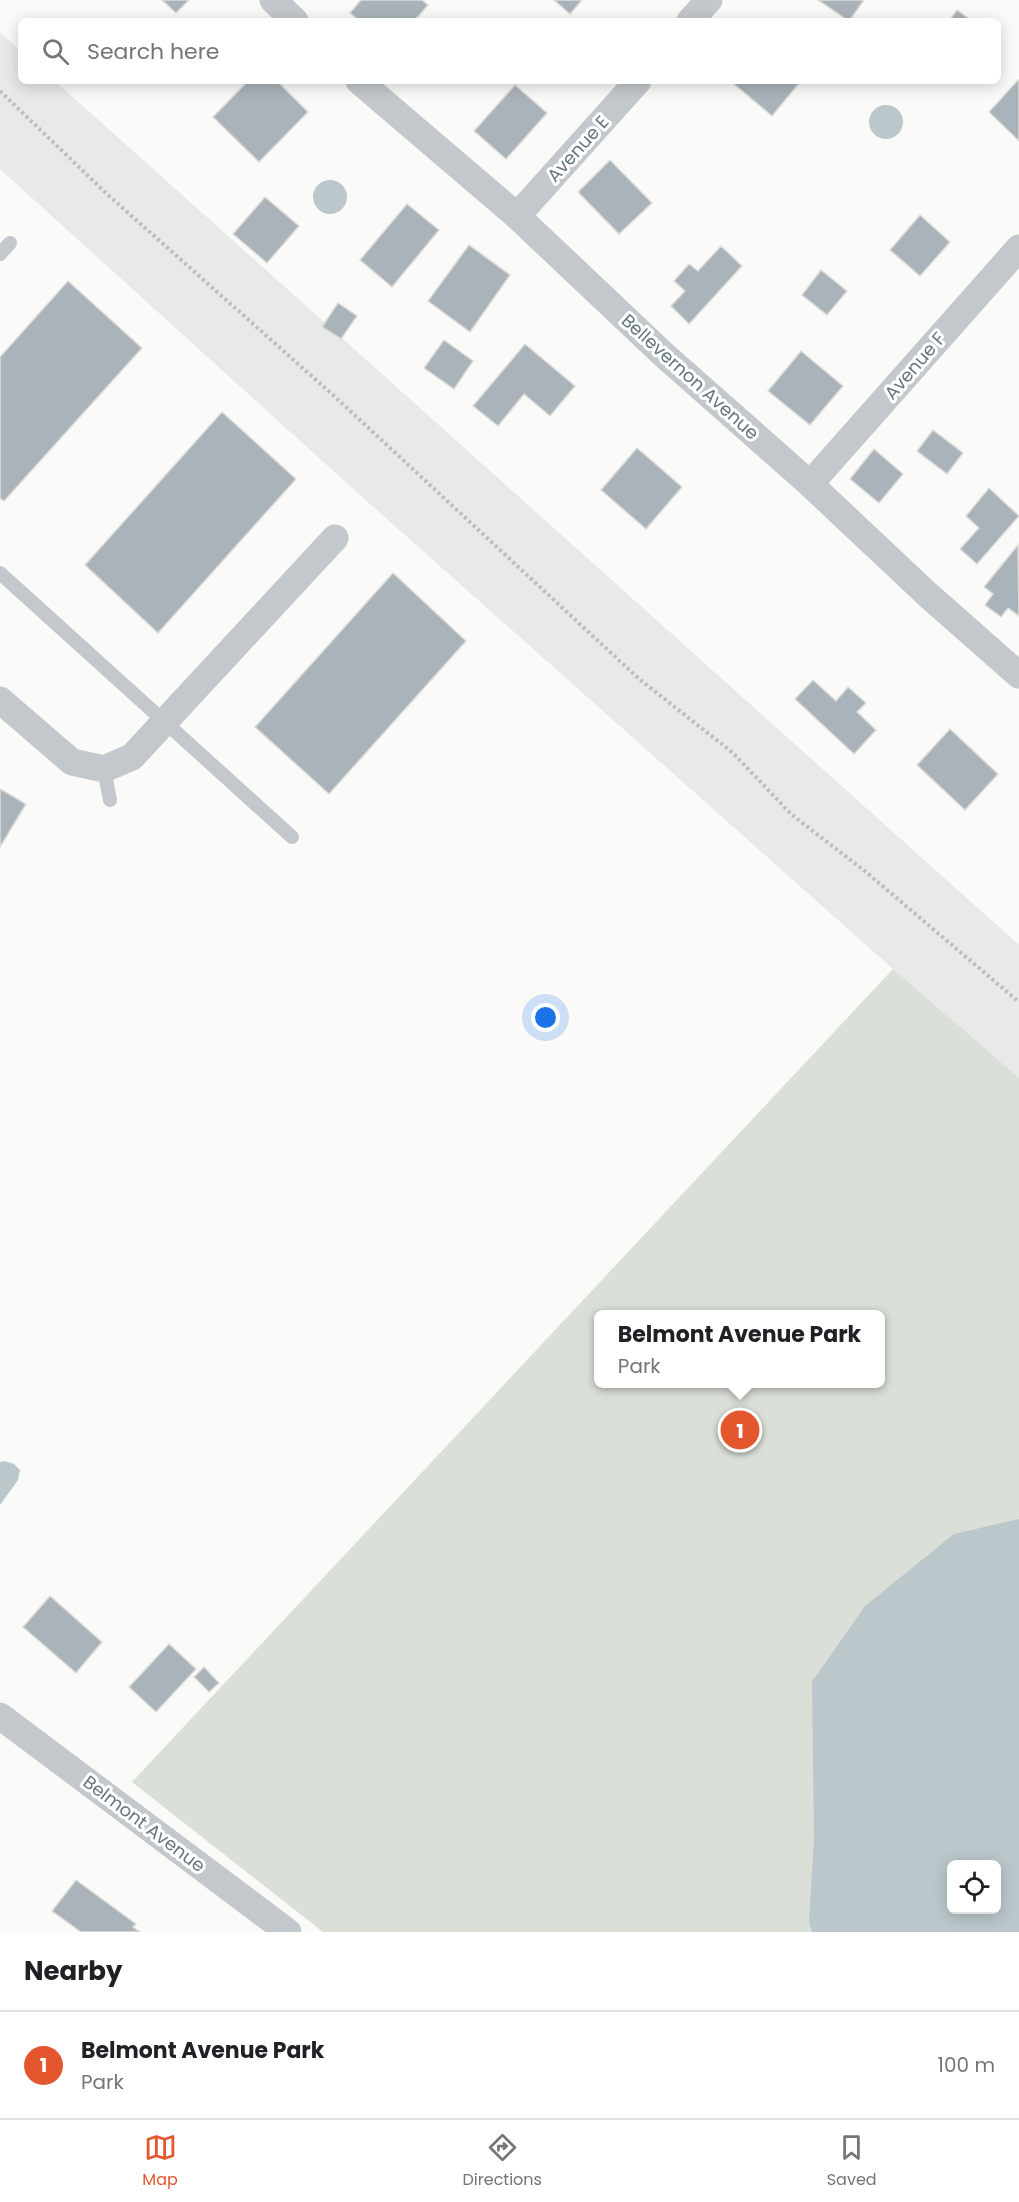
<!DOCTYPE html>
<html lang="en">
<head>
<meta charset="utf-8">
<style>
	:root { --surface:#fff; --page:#f6f6f6; --text:#202124; --muted:#757577; --line:#e0e0e0; --accent:#e4572e }
	body { margin:0; font-family:Poppins,sans-serif; background:var(--page); color:var(--text) }
	.controls { position:absolute; right:18px; bottom:18px; display:grid; overflow:hidden; border-radius:9px; box-shadow:0 3px 15px #0003 }
	.controls button { width:54px; height:54px; display:grid; place-items:center; padding:0; border:0; border-bottom:2px solid var(--line); background:var(--surface); color:var(--text); font:30px sans-serif }
	.you { position:absolute; left:546px; top:1018px; width:21px; height:21px; margin:-15px; border:4px solid #fff; border-radius:50%; background:#1a73e8; box-shadow:0 0 0 9px #1a73e833 }
	.badge { display:grid; place-items:center; width:39px; height:39px; border-radius:50%; background:var(--accent); color:#fff; font-size:20px; font-weight:700 }
	.pin { position:absolute; translate:-50% -50%; border:3px solid #fff; box-shadow:0 2px 6px #0006 }
	.popup { position:absolute; left:594px; top:1310px; width:291px; height:78px; box-sizing:border-box; display:grid; place-content:center; border-radius:9px; background:var(--surface); filter:drop-shadow(0 2px 4px #0005); font-size:20px; white-space:nowrap; color:var(--muted) }
	.popup b { font-size:22px; color:var(--text) }
	.popup::after { content:''; position:absolute; left:50%; top:100%; margin-left:-12px; border:12px solid transparent; border-top-color:var(--surface) }
	.list { margin:0; padding:0; list-style:none }
	h2 { display:flex; justify-content:space-between; align-items:center; height:78px; margin:0; padding:0 24px; font-size:26px }
	h2 small { font-size:20px; font-weight:400; color:var(--muted) }
	.list li { display:grid; grid-template-columns:39px 1fr auto; gap:18px; align-items:center; box-sizing:border-box; height:108px; padding:0 24px; border-top:2px solid var(--line) }
	.list b { display:block; font-size:22px; white-space:nowrap }
	.list p { margin:0; font-size:20px; white-space:nowrap; color:var(--muted) }
	.list em { font-size:20px; font-style:normal; color:var(--muted) }
	.icon { flex:none; width:33px; height:33px; fill:none; stroke:currentColor; stroke-width:2; stroke-linecap:round; stroke-linejoin:round }
	.map { position:relative; flex:none; width:1019px; height:1932px; overflow:hidden }
	.search { position:absolute; background:var(--surface); box-shadow:0 3px 15px #0003; left:18px; right:18px; top:18px; height:66px; display:flex; align-items:center; gap:15px; box-sizing:border-box; padding:0 21px; border-radius:9px; color:var(--muted); font-size:22px }
	.sheet { height:186px; background:var(--surface) }
	nav { display:flex; justify-content:space-around; align-items:center; box-sizing:border-box; height:84px; border-top:2px solid var(--line); background:var(--surface); font-size:16px; color:var(--muted) }
	nav a { display:grid; justify-items:center; gap:3px }
	nav .on { color:var(--accent) }
	.map>svg:first-child { display:block }
	.built { fill:#e8e9e9 }
	.green { fill:#dadfd7; fill-rule:evenodd }
	.water { fill:#bbc7cb; fill-rule:evenodd }
	.building { fill:#aab3b9; stroke:#dcdcda; stroke-width:1.5 }
	.lines { fill:none; stroke-linecap:round; stroke-linejoin:round }
	.path { stroke:#bbbfc2; stroke-width:4; stroke-dasharray:3 3; stroke-linecap:butt }
	.lane { stroke:#c3c8cc; stroke-width:14 }
	.street { stroke:#c3c8cc; stroke-width:27 }
	.labels { text-anchor:middle; stroke-width:6; stroke-linejoin:round; paint-order:stroke }
	.street-label { font-size:18px; fill:#657683; stroke:#fff }
</style>
</head>
<body>
<div class="map">
<svg width="1019" height="1932" viewBox="0 0 1019 1932">
	<rect width="100%" height="100%" fill="#fafaf8"/>
	<polygon class="built" points="0,32 21,51 21,81 55,81 1019,945 1019,1081 351,487 0,169"/>
	<path class="green" d="M893 969 1019 1078V1932H323L132 1782ZM599 1314H881V1384H599ZM952 1864H996V1910H952Z"/>
	<g class="water">
		<circle cx="886" cy="122" r="17"/>
		<circle cx="330" cy="197" r="17"/>
		<polygon points="5,1461 14,1464 20,1470 18,1480 0,1505 0,1462"/>
		<path d="M1019 1519V1932H812L809 1922 814 1838 812 1682 865 1606 954 1534ZM996 1864V1910H952V1864Z"/>
	</g>
	<g class="building">
		<polygon points="162,0 189,0 176,13"/>
		<polygon points="361,0 422,0 428,5 414,21 360,21 350,13"/>
		<polygon points="554,0 582,0 570,14"/>
		<polygon points="818,0 864,0 849,21"/>
		<polygon points="957,10 972,21 949,21"/>
		<polygon points="1018,80 1019,81 1019,141 989,112"/>
		<polygon points="248,81 277,81 308,112 259,162 213,117"/>
		<polygon points="736,81 801,81 772,116 734,84"/>
		<polygon points="515,85 547,113 506,159 474,131"/>
		<polygon points="610,160 652,203 619,234 578,192"/>
		<polygon points="265,197 299,226 267,263 233,234"/>
		<polygon points="407,204 439,230 392,287 360,260"/>
		<polygon points="920,215 950,242 920,276 890,250"/>
		<polygon points="469,245 510,275 470,332 428,301"/>
		<polygon points="721,246 742,266 689,324 671,306 685,291 674,281 689,264 698,271"/>
		<polygon points="821,270 847,291 827,315 802,295"/>
		<polygon points="68,281 142,348 4,501 0,498 0,357"/>
		<polygon points="338,303 357,316 341,339 322,327"/>
		<polygon points="444,340 473,361 454,389 424,368"/>
		<polygon points="525,344 575,386 550,416 524,394 498,426 473,406"/>
		<polygon points="801,351 843,386 810,425 768,391"/>
		<polygon points="222,412 296,479 158,633 85,565"/>
		<polygon points="933,430 963,453 947,474 917,451"/>
		<polygon points="637,448 682,487 646,529 601,490"/>
		<polygon points="874,449 903,474 879,503 850,479"/>
		<polygon points="989,488 1019,516 977,564 960,549 979,528 966,516"/>
		<polygon points="1018,545 1019,616 1008,608 1001,617 985,605 993,594 984,587"/>
		<polygon points="393,573 466,641 329,794 255,727"/>
		<polygon points="813,680 836,701 848,687 866,703 857,712 876,730 854,754 795,699"/>
		<polygon points="950,729 998,774 965,810 917,765"/>
		<polygon points="0,789 26,804 0,847"/>
		<polygon points="50,1596 102,1642 76,1673 23,1627"/>
		<polygon points="169,1644 196,1669 156,1712 129,1687"/>
		<polygon points="204,1667 219,1683 209,1692 194,1677"/>
		<polygon points="76,1880 136,1924 133,1927 140,1932 81,1932 52,1911"/>
	</g>
	<g class="lines">
		<polyline class="path" points="0,91 107,194 333,395 638,678 733,753 792,815 866,872 1019,1002"/>
		<g class="lane">
			<polyline points="0,254 10,243"/>
			<polyline points="0,573 292,837"/>
			<polyline points="104,769 110,800"/>
		</g>
		<g class="street">
			<polyline points="273,0 295,21"/>
			<polyline points="690,21 709,0"/>
			<polyline points="359,81 517,216 664,355 810,484 928,595 1019,675"/>
			<polyline points="517,216 638,81"/>
			<polyline points="810,484 1019,248"/>
			<polyline points="0,700 72,762 104,769 132,757 335,538"/>
			<polyline points="0,1716 288,1932"/>
		</g>
	</g>
	<g class="labels">
		<g class="street-label">
			<text transform="translate(578 149) rotate(-48)" y="6">Avenue E</text>
			<text transform="translate(915 366) rotate(-49)" y="6">Avenue F</text>
			<text transform="translate(690 377) rotate(42)" y="6">Bellevernon Avenue</text>
			<text transform="translate(144 1824) rotate(37)" y="6">Belmont Avenue</text>
		</g>
	</g>
</svg>
<div class="controls">
<button><svg class="icon" aria-label="locate" viewBox="0 0 24 24"><circle cx="12" cy="12" r="6"/><path d="M12 2v4M12 18v4M2 12h4M18 12h4"/></svg></button>
</div>
<div class="you"></div>
<div class="pin badge" style="left:740px;top:1430px">1</div>
<div class="popup"><b>Belmont Avenue Park</b>Park</div>
<div class="search"><svg class="icon" aria-label="search" viewBox="0 0 24 24"><circle cx="10" cy="10" r="6"/><path d="M15 15l6 6"/></svg>Search here</div>
</div>
<section class="sheet">
<h2>Nearby<small></small></h2>
<ul class="list">
<li><span class="badge">1</span><div><b>Belmont Avenue Park</b><p>Park</p></div><em>100 m</em></li>
</ul>
</section>
<nav>
<a class="on"><svg class="icon" aria-label="map" viewBox="0 0 24 24"><path d="M3 6l6-2 6 2 6-2v14l-6 2-6-2-6 2zM9 4v14M15 6v14"/></svg>Map</a>
<a><svg class="icon" aria-label="directions" viewBox="0 0 24 24"><path d="M12 3l9 9-9 9-9-9zM9 14v-3h6M13 9l2 2-2 2"/></svg>Directions</a>
<a><svg class="icon" aria-label="saved" viewBox="0 0 24 24"><path d="M7 4h10v16l-5-4-5 4z"/></svg>Saved</a>
</nav>
</body>
</html>
